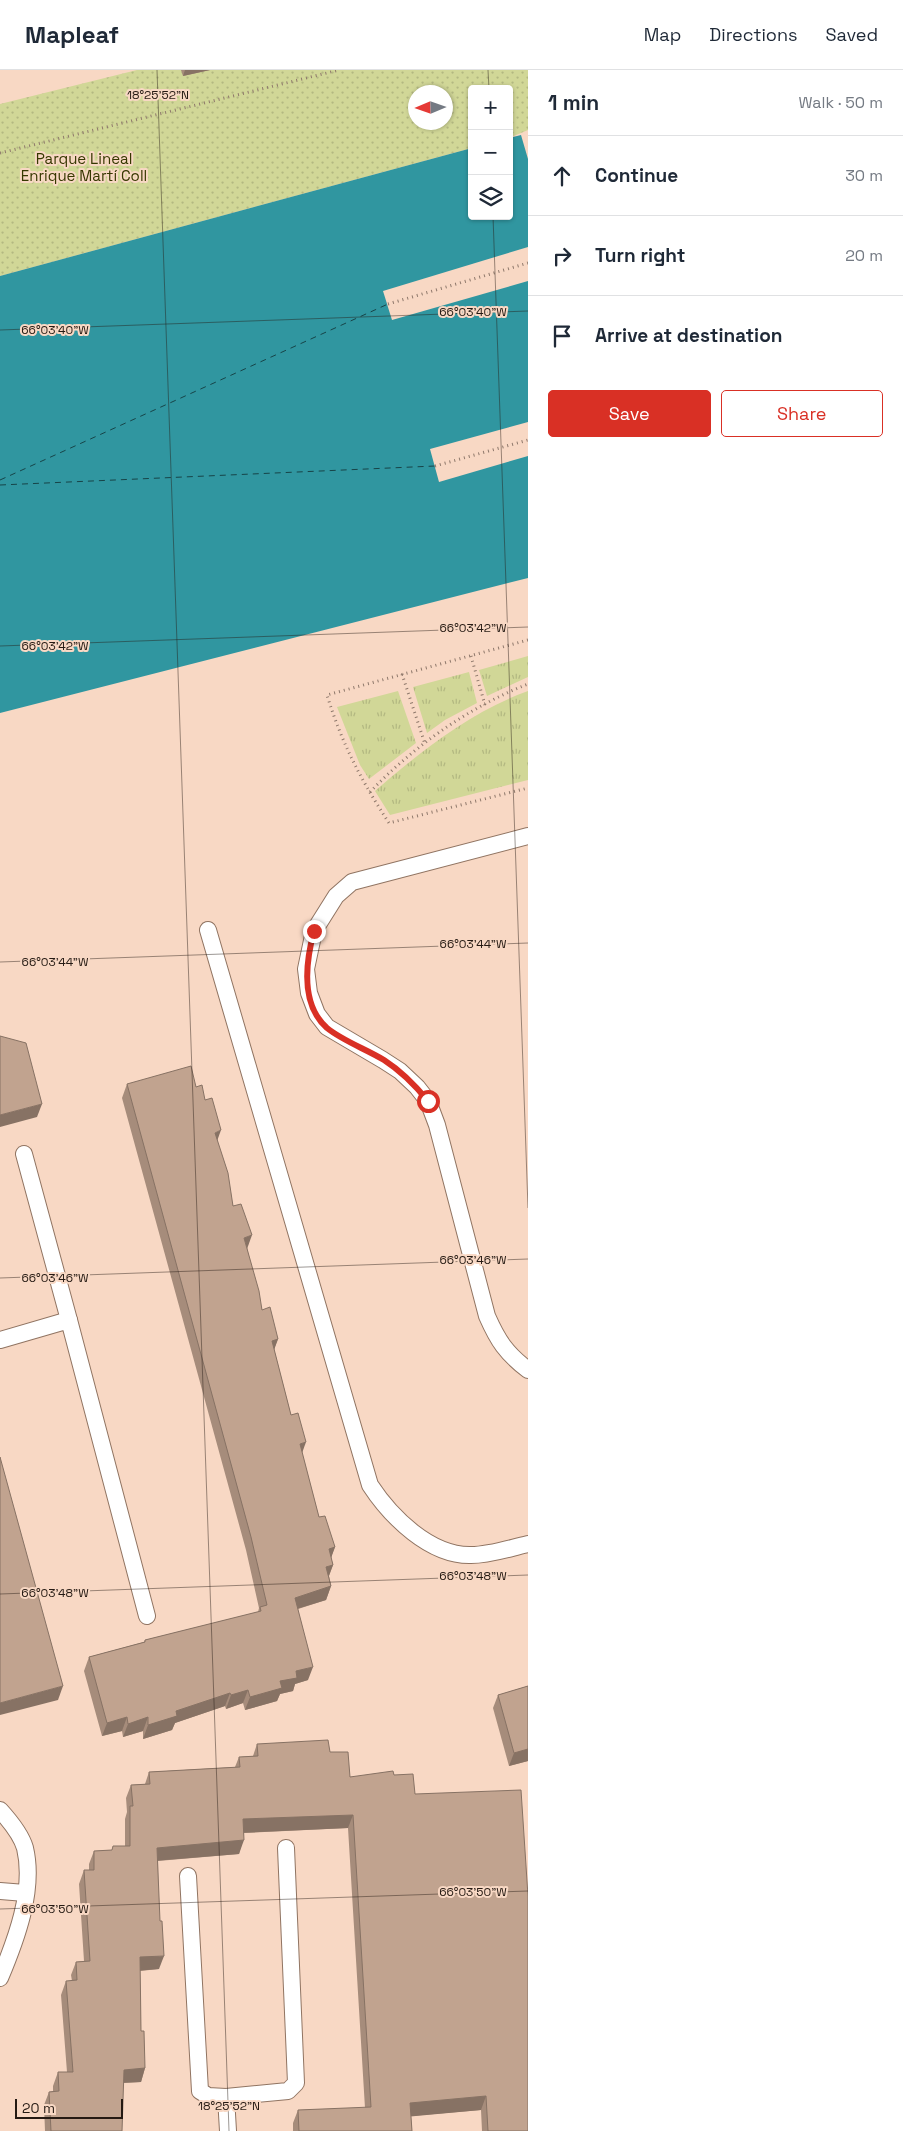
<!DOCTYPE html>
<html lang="en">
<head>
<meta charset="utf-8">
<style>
	:root { --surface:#fff; --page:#f6f6f7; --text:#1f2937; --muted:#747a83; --line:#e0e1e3; --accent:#d93025 }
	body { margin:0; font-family:"Space Grotesk",sans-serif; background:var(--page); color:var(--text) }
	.controls { position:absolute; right:15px; top:15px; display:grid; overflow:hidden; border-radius:5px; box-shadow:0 1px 4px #0004 }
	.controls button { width:45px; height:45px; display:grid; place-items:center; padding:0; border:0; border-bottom:1px solid var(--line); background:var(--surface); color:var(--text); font:25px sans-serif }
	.compass { position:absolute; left:408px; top:15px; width:45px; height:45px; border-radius:50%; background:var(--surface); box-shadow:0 1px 4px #0004; rotate:268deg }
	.scale { position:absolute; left:15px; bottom:12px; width:108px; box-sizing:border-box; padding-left:5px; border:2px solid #251a13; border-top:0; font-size:14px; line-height:18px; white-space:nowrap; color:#251a13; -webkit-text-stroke:4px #f8d8c4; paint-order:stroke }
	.stop { position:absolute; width:15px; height:15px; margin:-11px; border:4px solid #d93025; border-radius:50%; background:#fff }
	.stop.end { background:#d93025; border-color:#fff; box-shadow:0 1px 5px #0008 }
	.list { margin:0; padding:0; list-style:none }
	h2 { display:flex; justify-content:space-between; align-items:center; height:65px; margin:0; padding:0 20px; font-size:21px }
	h2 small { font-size:16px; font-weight:400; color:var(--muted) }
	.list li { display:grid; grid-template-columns:32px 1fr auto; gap:15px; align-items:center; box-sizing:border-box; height:80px; padding:0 20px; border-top:1px solid var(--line) }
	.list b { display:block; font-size:19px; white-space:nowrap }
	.list em { font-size:16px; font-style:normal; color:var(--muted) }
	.actions { display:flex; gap:10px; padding:15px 20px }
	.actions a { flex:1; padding:11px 0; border:1px solid var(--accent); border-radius:5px; text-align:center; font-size:18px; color:var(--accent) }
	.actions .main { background:var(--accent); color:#fff }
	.icon { flex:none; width:28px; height:28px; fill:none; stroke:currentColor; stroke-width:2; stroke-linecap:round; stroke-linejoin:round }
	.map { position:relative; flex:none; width:528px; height:2061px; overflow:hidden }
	header { display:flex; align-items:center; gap:30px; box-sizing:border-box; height:70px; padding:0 25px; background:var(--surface); border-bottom:1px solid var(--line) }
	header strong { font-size:24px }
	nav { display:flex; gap:28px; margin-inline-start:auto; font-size:18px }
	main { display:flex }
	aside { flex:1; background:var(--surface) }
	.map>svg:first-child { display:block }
	.grass { fill:url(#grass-tufts) }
	.park { fill:url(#park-dots); fill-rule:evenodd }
	.water { fill:#3096a0 }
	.pier { fill:#f8d8c4 }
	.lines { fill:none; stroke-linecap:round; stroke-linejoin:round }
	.ferry { stroke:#174448; stroke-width:1; stroke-dasharray:6 5; stroke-linecap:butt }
	.lane-casing { stroke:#907462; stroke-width:18 }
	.path { stroke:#8e786b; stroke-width:3; stroke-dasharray:1 4; stroke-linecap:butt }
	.lane { stroke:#fff; stroke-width:16 }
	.wall { fill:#a68c7b }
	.shaded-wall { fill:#877264 }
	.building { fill:#c1a38f; stroke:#877264 }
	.route { stroke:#d93025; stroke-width:6 }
	.ticks { fill:none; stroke:#251a13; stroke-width:1; stroke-opacity:0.45 }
	.labels { text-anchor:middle; stroke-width:4; stroke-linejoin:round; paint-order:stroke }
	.park-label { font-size:15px; fill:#363800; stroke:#f8d8c4 }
	.ticks-label { font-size:12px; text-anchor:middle; fill:#251a13; stroke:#f8d8c4; stroke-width:4; stroke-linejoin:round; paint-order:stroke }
</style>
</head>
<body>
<header>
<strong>Mapleaf</strong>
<nav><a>Map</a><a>Directions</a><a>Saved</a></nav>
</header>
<main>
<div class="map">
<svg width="528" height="2061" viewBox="0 0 528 2061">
	<defs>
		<pattern id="grass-tufts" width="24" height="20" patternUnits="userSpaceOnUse" patternTransform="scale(1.25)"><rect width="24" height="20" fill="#d1d797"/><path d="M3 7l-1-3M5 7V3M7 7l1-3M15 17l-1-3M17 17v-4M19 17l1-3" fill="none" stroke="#b3b881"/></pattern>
		<pattern id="park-dots" width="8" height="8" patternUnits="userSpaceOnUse" patternTransform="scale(1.25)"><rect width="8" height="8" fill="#d1d797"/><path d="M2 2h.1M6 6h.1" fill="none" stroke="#b3b881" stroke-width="1.8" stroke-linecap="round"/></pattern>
	</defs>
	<rect width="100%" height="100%" fill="#f8d8c4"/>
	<g class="grass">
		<polygon points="528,586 528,607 487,626 479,600"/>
		<polygon points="469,602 477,633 445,650 427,663 413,617"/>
		<polygon points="398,621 416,673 369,709 360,695 337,637"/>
		<path d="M528 621V710L390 745 375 721C421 681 470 642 528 621Z"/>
	</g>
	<path class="park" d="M137 0H528V60L509 68V19H472V78L0 206V34ZM416 22H446V52H416Z"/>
	<polygon class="water" points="521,65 528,89 528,508 0,643 0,206 472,78 472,146 509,146 509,68"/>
	<g class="pier">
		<polygon points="528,177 528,211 392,250 383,221"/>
		<polygon points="528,352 528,386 439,412 430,379"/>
	</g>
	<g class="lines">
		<g class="ferry">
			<polyline points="0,410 388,234"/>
			<polyline points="0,415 435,396"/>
		</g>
		<g class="lane-casing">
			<g id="lane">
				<path d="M528 766 352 812 336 826 314 861 306 899 309 923 317 944 327 957 383 990 400 1001 417 1017 428 1031 437 1055 487 1246C498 1271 506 1283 528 1300"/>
				<path d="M208 860 370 1415C391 1447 430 1486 471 1485 490 1485 510 1478 528 1474"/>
				<polyline points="24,1084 69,1250"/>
				<polyline points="0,1270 69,1250 147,1546"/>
				<path d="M0 1740C10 1751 21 1764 25 1778 35 1820 16 1870 0 1908"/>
				<polyline points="188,1806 200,2021 208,2026 226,2027 228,2061"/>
				<polyline points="0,1821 25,1823"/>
				<polyline points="226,2027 288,2021 296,2013 286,1778"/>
			</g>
		</g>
		<g class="path">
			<polyline points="0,83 339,0"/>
			<polyline points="388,234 528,193"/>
			<polyline points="435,396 528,370"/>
			<path d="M528 570 327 625C342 674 361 710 389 753L528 718"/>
			<polyline points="471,586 485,635"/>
			<polyline points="402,604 425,674"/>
			<path d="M370 722C414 676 469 637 528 614"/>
		</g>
		<use href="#lane" class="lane"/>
	</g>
	<g class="wall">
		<polygon points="181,0 210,0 183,6"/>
		<polygon points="127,1014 196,1017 205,1030 217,1069 233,1136 247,1178 262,1240 278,1269 274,1279 291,1345 302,1383 319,1447 335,1477 331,1487 333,1495 329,1506 331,1516 326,1530 298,1539 308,1610 295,1614 293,1621 280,1624 277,1631 245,1640 243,1633 226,1639 225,1636 175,1653 172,1660 143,1669 143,1661 123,1667 122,1661 102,1666 84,1601 89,1587 144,1572 145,1570 258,1542 259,1538 246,1480 122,1028"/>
		<polygon points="528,1616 528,1691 509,1696 493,1638 498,1625"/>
		<polygon points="257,1674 330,1682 350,1707 394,1705 415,1724 528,2061 482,2061 481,2040 411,2046 412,2061 293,2061 293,2053 298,2040 365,2038 348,1758 244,1763 239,1784 158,1791 159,1899 140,1901 141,1961 145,1998 141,2012 123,2013 122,2061 45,2061 44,2035 49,2022 53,2021 53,2016 58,2002 67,2002 61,1925 66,1911 72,1911 71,1905 76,1892 84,1891 79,1814 84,1800 89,1800 89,1794 94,1781 112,1780 125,1776 125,1749 127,1742 126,1728 131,1715 145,1714 149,1702 235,1697 239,1687 253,1686"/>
	</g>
	<g class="shaded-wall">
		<polygon points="185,0 210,0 183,6"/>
		<polygon points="42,1034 37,1047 0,1057 0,1045"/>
		<polygon points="221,1060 216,1074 215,1063"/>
		<polygon points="252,1165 247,1179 244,1168"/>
		<polygon points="278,1269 273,1283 272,1271"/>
		<polygon points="306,1372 301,1386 300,1374"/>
		<polygon points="335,1477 330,1491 329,1479"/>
		<polygon points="333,1495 328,1508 326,1497"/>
		<polygon points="331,1516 326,1530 290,1541 295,1528"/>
		<polygon points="313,1597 308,1610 295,1614 293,1621 280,1624 277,1631 245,1640 250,1627 280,1611 296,1601"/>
		<polygon points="63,1616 58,1630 0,1645 0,1633"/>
		<polygon points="248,1620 243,1633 226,1639 231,1625"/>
		<polygon points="230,1623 225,1636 175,1653 172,1660 143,1669 148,1655 176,1641"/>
		<polygon points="127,1647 122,1661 102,1666 107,1653"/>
		<polygon points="148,1647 143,1661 123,1667 128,1654"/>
		<polygon points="528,1679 528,1691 509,1696 514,1683"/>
		<polygon points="353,1745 348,1758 238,1763 243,1749"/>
		<polygon points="244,1770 239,1784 153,1791 157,1778"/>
		<polygon points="164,1886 159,1899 135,1901 140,1887"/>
		<polygon points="145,1998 141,2012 119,2013 124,2000"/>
		<polygon points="486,2026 481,2040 405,2047 410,2033"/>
	</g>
	<g class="building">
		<polygon points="0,966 26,973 42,1034 0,1045"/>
		<polygon points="191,996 196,1017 202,1015 205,1030 212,1028 221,1060 215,1063 228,1103 233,1136 241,1134 252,1165 244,1168 259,1221 262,1240 270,1237 278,1269 272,1271 291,1345 298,1343 306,1372 300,1374 319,1447 325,1446 335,1477 329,1479 333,1495 326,1497 331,1516 295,1528 313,1597 296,1601 297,1608 280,1611 282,1618 250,1627 248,1620 231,1625 230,1623 176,1641 177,1646 148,1655 148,1647 128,1654 127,1647 107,1653 89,1587 145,1572 145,1570 261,1541 260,1537 267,1535 251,1467 127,1014"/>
		<polygon points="0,1387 63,1616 0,1633"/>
		<polygon points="528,1616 528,1679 514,1683 498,1625"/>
		<polygon points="328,1670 330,1682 348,1682 350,1707 393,1701 394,1705 413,1704 415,1724 521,1720 528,1826 528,2061 488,2061 486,2026 410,2033 412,2061 299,2061 298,2040 371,2037 353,1745 243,1749 244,1770 157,1778 160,1851 162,1851 164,1886 140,1887 141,1961 144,1961 145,1998 124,2000 122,2061 51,2061 49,2022 59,2021 58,2002 73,2002 66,1911 77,1910 76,1892 90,1891 84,1800 94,1800 94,1781 112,1780 113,1776 130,1776 130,1736 133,1736 131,1715 150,1714 149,1702 240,1697 239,1687 258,1686 257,1674"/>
	</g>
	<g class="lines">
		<path class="route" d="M314 861C306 891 300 934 327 958 343 971 366 979 384 990 401 1001 415 1015 428 1031"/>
	</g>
	<path class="ticks" d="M157 0 229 2061M488 0 489 19M493 146 528 1138M0 260 528 241M0 576 528 557M0 892 528 873M0 1208 528 1189M0 1524 528 1505M0 1839 528 1821"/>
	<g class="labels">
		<g class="park-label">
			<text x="84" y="94">Parque Lineal<tspan x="84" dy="17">Enrique Martí Coll</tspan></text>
		</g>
	</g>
	<g class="ticks-label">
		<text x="158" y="29">18°25'52"N</text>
		<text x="473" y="246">66°03'40"W</text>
		<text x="55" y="264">66°03'40"W</text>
		<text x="473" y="562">66°03'42"W</text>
		<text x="55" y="580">66°03'42"W</text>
		<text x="473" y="878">66°03'44"W</text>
		<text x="55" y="896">66°03'44"W</text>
		<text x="473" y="1194">66°03'46"W</text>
		<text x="55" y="1212">66°03'46"W</text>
		<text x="473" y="1510">66°03'48"W</text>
		<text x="55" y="1527">66°03'48"W</text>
		<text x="473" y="1826">66°03'50"W</text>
		<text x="55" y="1843">66°03'50"W</text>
		<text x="229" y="2040">18°25'52"N</text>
	</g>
</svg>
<div class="controls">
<button>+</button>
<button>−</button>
<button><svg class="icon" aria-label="layers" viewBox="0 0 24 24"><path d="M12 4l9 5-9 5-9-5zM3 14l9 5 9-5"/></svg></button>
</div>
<svg class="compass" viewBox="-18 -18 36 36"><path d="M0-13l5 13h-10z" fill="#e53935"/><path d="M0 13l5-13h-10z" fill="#747a83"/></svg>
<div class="scale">20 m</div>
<div class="stop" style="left:428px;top:1031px"></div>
<div class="stop end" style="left:314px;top:861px"></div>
</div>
<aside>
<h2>1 min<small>Walk · 50 m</small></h2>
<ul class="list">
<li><svg class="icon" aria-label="ahead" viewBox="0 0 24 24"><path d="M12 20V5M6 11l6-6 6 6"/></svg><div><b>Continue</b></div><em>30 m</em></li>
<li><svg class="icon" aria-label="right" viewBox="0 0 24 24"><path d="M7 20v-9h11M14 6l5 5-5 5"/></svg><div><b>Turn right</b></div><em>20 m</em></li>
<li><svg class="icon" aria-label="arrive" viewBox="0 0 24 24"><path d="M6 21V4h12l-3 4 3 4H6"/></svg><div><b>Arrive at destination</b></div></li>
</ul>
<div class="actions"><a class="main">Save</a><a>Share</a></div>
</aside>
</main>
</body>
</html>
